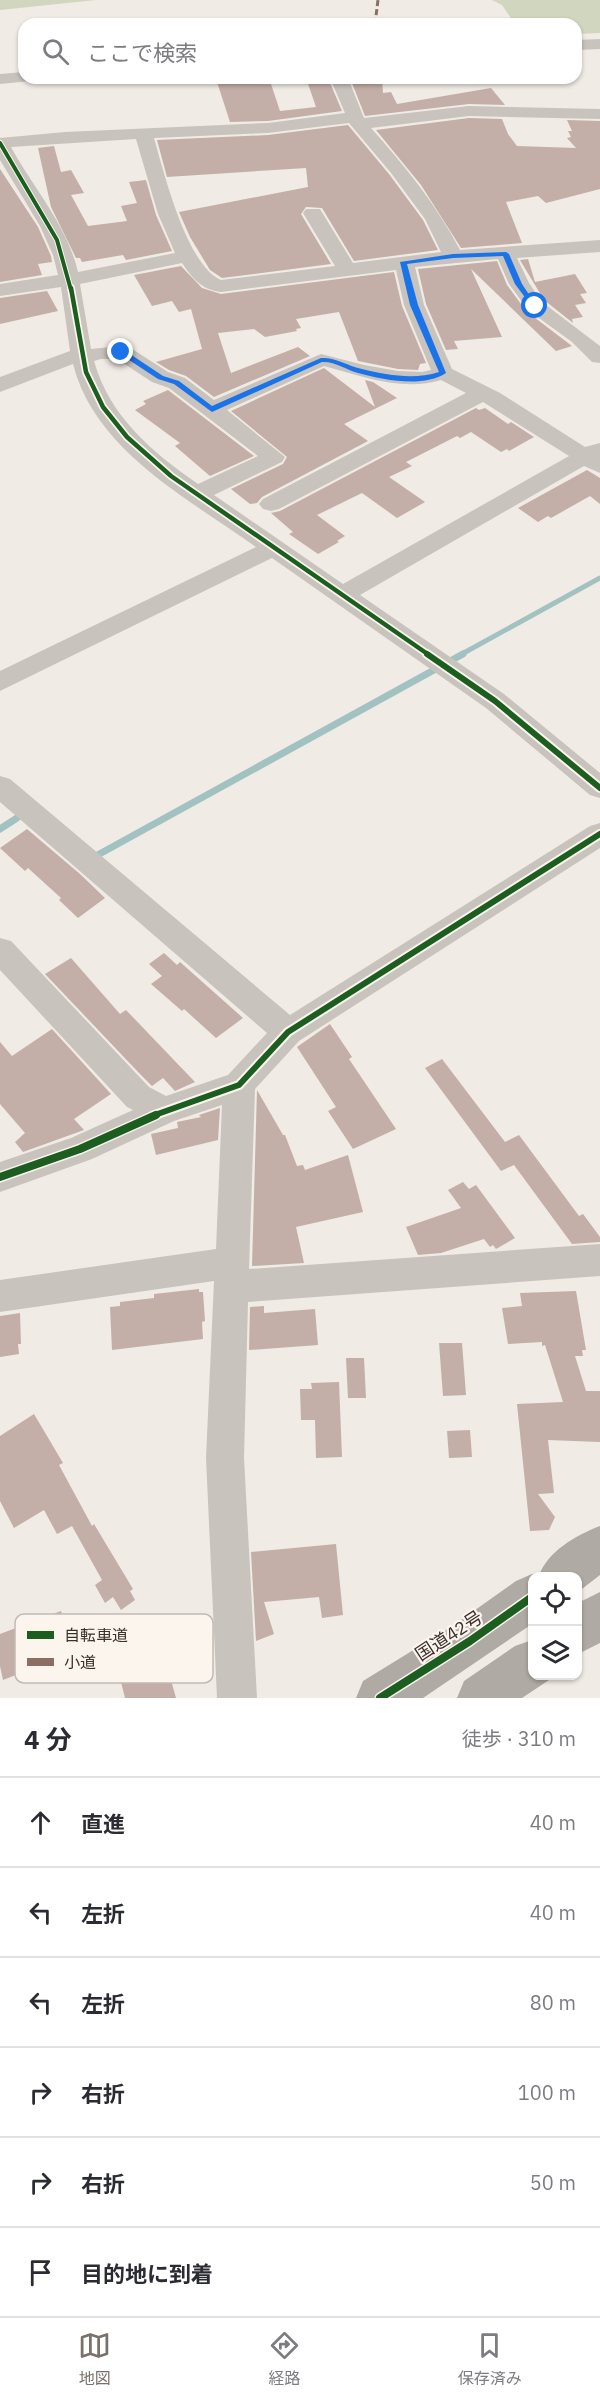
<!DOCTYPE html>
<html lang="ja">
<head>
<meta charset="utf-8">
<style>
	:root { --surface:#fff; --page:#f2f2f3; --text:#2b2b33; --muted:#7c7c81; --line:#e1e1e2; --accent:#7a716c }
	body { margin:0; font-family:"IBM Plex Sans","Noto Sans JP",sans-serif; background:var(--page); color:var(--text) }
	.controls { position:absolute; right:18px; bottom:18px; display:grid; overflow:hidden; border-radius:12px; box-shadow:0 2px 4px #0004 }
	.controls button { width:54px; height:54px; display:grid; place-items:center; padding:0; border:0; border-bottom:2px solid var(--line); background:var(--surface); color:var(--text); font:30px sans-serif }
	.stop { position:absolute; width:18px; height:18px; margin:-14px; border:4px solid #1a73e8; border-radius:50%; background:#fff }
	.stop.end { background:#1a73e8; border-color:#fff; box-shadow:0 2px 6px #0008 }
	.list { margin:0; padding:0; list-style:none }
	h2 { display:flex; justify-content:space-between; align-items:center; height:78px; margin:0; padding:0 24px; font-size:26px }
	h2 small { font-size:20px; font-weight:400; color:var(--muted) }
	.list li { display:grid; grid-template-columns:39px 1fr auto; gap:18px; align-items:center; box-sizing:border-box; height:90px; padding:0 24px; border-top:2px solid var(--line) }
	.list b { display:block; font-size:22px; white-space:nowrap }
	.list em { font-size:20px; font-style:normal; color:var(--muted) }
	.icon { flex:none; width:33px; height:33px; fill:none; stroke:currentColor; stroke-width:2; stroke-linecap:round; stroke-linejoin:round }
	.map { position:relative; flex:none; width:600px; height:1698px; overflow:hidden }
	.search { position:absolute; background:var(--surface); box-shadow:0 2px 4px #0004; left:18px; right:18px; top:18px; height:66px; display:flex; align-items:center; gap:15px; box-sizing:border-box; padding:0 21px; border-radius:18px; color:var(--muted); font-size:22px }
	.sheet { height:618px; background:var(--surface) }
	nav { display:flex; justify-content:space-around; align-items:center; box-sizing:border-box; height:84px; border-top:2px solid var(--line); background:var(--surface); font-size:16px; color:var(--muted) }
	nav a { display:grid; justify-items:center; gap:3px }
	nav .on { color:var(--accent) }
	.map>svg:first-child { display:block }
	.green { fill:#d1d6bf }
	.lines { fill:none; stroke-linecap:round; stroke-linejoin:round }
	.stream-far1 { stroke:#a1c2c1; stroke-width:5 }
	.stream { stroke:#a1c2c1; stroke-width:7 }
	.building { fill:#c3afa7 }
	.minor { fill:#c9c3be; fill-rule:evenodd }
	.highway { fill:#afaaa4; fill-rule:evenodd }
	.quiet { stroke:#8d6e63; stroke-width:3; stroke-dasharray:6 3; stroke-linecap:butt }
	.cycleway-far3-casing { stroke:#fbf5ee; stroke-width:6 }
	.cycleway-far2-casing { stroke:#fbf5ee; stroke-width:8 }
	.cycleway-far1-casing { stroke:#fbf5ee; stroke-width:10 }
	.cycleway-casing { stroke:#fbf5ee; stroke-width:11 }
	.cycleway-far3 { stroke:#1b5e20; stroke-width:4 }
	.cycleway-far2 { stroke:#1b5e20; stroke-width:4.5 }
	.cycleway-far1 { stroke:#1b5e20; stroke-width:6 }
	.cycleway { stroke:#1b5e20; stroke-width:8 }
	.route { fill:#1a73e8 }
	.labels { text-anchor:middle; stroke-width:4.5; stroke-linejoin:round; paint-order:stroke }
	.near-street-label { font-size:18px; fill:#3b302b; stroke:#fbf5ee }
	.key { fill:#fbf5ee; stroke:#c1bab4; stroke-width:1.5 }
	.key-label { font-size:16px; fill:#3b302b }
</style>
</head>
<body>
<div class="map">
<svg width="600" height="1698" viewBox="0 0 600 1698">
	<rect width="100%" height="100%" fill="#f0ebe5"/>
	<g class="green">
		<polygon points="0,0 96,0 0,10"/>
		<polygon points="492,0 600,0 600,33 576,34 576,24 515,24 502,5"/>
	</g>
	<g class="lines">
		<polyline class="stream-far1" points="460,655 600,578"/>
		<g class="stream">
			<polyline points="0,829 17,818"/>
			<polyline points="94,857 463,654"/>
		</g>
	</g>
	<g class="building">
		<polygon points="269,78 280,111 316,107 306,78 328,78 342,111 268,121 230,122 217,82"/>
		<polygon points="350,78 382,78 383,93 391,92 397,104 491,88 505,105 469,104 365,116"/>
		<polygon points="469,118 502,119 508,134 517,146 576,148 567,138 571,137 568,131 572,131 567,120 600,121 600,189 546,203 538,196 506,202 522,243 461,248 421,185 376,130"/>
		<polygon points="348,125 389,174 423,220 438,250 354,261 322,208 306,207 301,214 331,264 222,278 210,270 190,237 179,212 308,187 306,168 167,177 157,140 268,135"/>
		<polygon points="54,146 61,172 71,170 84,193 71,195 88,226 127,221 121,206 137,203 129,182 146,180 156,215 172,251 126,260 123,255 82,262 80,258 76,258 51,207 38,148"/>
		<polygon points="0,169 38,227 51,256 52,262 38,264 42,275 0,282"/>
		<polygon points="528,259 535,282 575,274 587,293 580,294 586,303 575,305 583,317 572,319 573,323 544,300 520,260"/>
		<polygon points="497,261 507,285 526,311 572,346 556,351 471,269 502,337 454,341 458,349 446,350 426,304 418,269"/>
		<polygon points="181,266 202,288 221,294 394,272 402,306 426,363 420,364 418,370 398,369 358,361 339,312 296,319 301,328 296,329 297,331 265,337 254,329 218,333 231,373 298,347 310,356 214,397 186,376 169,370 156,362 202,349 191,309 179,312 172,301 152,306 134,275"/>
		<polygon points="47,291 58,311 0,324 0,298"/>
		<polygon points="324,368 375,407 365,380 373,382 397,398 344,424 368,441 262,497 257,503 250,504 231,489 283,464 287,457 231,411"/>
		<polygon points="168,390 254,456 210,476 175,446 180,443 135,410 146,404 143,401"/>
		<polygon points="476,408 479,410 485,408 508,424 511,422 534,437 509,451 507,449 501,452 471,432 460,438 457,436 406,462 412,466 389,477 425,502 397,518 362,493 317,515 345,536 337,541 339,542 318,554 289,534 293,532 271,513 280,511"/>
		<polygon points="587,470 600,478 600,504 590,496 551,518 548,516 538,522 518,508"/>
		<polygon points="27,829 80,874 105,898 78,918 59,900 61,898 28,868 25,871 0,848"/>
		<polygon points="164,953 177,965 180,962 243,1018 216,1038 184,1009 182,1011 151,984 162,976 149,964"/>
		<polygon points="71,958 120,1014 126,1010 195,1082 175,1091 163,1078 152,1086 140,1074 45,974"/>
		<polygon points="330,1024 352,1057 349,1059 396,1129 353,1149 328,1111 336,1107 297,1047"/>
		<polygon points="52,1029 111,1094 74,1119 84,1130 23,1152 15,1142 25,1133 0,1104 0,1042 12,1056"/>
		<polygon points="442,1059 505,1142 519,1135 579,1216 583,1214 600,1237 600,1242 572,1244 514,1165 501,1171 425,1068"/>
		<polygon points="257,1090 283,1135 285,1135 297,1166 303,1165 305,1170 348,1155 363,1212 296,1227 304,1263 252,1266"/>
		<polygon points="220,1108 218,1140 156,1155 151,1134 178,1128 177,1122 201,1117 199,1115"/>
		<polygon points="463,1182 469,1189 476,1185 515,1238 496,1249 493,1245 490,1247 484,1239 441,1253 418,1255 406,1227 461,1208 448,1190"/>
		<polygon points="199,1289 199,1292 203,1292 205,1321 202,1322 203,1339 112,1350 110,1307 120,1306 120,1302 154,1298 154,1294"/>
		<polygon points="576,1291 586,1350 582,1350 583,1356 575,1356 586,1391 600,1391 600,1442 548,1440 554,1493 538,1494 555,1517 549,1530 530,1531 517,1404 563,1402 545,1345 542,1346 542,1342 508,1344 502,1308 522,1306 520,1293"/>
		<polygon points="264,1306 264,1313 315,1309 318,1345 249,1350 250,1307"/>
		<polygon points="20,1313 21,1344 18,1344 19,1354 0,1357 0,1316"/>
		<polygon points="439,1343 462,1343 466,1395 443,1396"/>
		<polygon points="346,1358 364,1358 366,1398 348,1398"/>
		<polygon points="339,1382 342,1457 316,1458 315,1420 301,1420 300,1389 312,1389 311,1383"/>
		<polygon points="34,1414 63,1463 59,1465 92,1526 94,1524 133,1589 130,1591 135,1600 121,1610 113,1597 105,1603 95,1585 102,1580 72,1526 57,1534 44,1510 14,1528 0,1501 0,1436"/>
		<polygon points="470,1430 472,1457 449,1458 447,1431"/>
		<polygon points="336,1544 343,1615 322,1618 319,1597 264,1602 274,1634 256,1641 251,1552"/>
		<polygon points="61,1611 72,1653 3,1680 0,1666 0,1634"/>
		<polygon points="162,1648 176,1698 125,1698 117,1666"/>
	</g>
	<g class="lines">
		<g class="minor">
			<polygon points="600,39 600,49 576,50 576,40"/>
			<polygon points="24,72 24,78 32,78 30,81 0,84 0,74"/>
			<path d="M330 78H348L364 118 469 106 600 109V119L469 116 371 128C405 166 436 204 460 250L600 240V252L517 258 529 283 542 302 600 346V363L592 362 572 342 528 310 509 284 498 259 415 267 424 305 452 369 500 393 585 447 600 443V473L584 466 360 595 504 694 600 773V798L590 795 486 708 272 558 0 691V671L256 547C189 499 95 451 73 364L0 392V377L70 351 61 287 0 296V284L58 275 53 255 40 226 0 160V138L65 132 268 123 345 113ZM349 123 391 173 425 219 441 252 353 263 320 209H306L303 213 335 266 221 280C187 266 164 173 154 138L268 133ZM136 139 158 214 175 253 78 272C67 225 34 189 11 147ZM182 263C192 278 202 290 221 292L396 270 404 305 431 370 422 372 398 371 364 365 321 354 214 400 185 378 168 372 129 347 121 346 91 349 80 284ZM101 359H117L152 382 169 388 258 456 198 484C153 453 109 416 94 361ZM324 366C362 376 402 392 441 380L466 393 263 499 259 504 263 509 271 511 279 509 483 402 569 456 343 584 214 495 282 462 285 457 227 410Z"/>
			<polygon points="0,776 10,779 290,1015 590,826 600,823 600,848 299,1041 255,1089 249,1269 600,1244 600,1276 248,1302 244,1458 257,1698 217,1698 206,1458 214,1281 0,1312 0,1280 216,1249 222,1105 174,1121 92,1159 0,1192 0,1162 71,1138 133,1110 127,1107 0,970 0,938 11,941 149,1087 166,1096 228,1075 267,1033 0,802"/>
		</g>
		<g class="highway">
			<path d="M600 1526V1575L578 1592V1576H539C547 1552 576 1535 600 1526Z"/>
			<polygon points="532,1574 538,1576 532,1576 532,1624 423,1698 356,1698 363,1681 454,1625 516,1581"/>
			<polygon points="600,1592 600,1643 578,1654 578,1603"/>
			<polygon points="532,1640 532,1676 550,1676 549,1680 522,1698 457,1698 464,1681 515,1646"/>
		</g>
		<polyline class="quiet" points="375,24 378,0"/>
		<g class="cycleway-far3-casing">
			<polyline id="cycleway-far3" points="0,143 57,240 71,290"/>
		</g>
		<g class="cycleway-far2-casing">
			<polyline id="cycleway-far2" points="71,288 86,372 103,407 127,437 171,476 429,655"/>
		</g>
		<g class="cycleway-far1-casing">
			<g id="cycleway-far1">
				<polyline points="427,654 495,701 600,788"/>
				<polyline points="152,1116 239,1085 288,1032 600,834"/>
			</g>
		</g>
		<g class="cycleway-casing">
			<g id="cycleway">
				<polyline points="0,1177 80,1149 156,1115"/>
				<polyline points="380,1698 470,1641 532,1597"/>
			</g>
		</g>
		<use href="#cycleway-far3" class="cycleway-far3"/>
		<use href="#cycleway-far2" class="cycleway-far2"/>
		<use href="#cycleway-far1" class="cycleway-far1"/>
		<use href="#cycleway" class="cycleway"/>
	</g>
	<path class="route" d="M506 252 509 254 522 284 538 308H533L515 284 503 256 453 258 407 264 418 305 446 373C423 388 384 380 358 373 347 370 334 361 322 362L212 412 174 384 158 379 117 352 124 350 163 376 179 381 212 406 321 358C335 357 348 366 362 369 387 375 414 380 439 372L410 305 400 262 453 254Z"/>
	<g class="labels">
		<g class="near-street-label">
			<text transform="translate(449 1636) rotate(-33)" y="6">国道42号</text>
		</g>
	</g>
	<rect x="15" y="1614" width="198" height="69" rx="9" class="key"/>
	<rect x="27" y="1631" width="27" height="8" fill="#1b5e20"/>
	<rect x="27" y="1658" width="27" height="8" fill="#8d6e63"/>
	<g class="key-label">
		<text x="64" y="1641">自転車道</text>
		<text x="64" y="1668">小道</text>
	</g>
</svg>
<div class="controls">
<button><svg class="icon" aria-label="locate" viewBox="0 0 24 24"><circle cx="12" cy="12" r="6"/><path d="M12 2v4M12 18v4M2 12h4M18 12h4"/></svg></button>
<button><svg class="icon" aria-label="layers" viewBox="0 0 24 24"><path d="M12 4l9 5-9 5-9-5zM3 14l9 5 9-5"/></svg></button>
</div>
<div class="stop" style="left:535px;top:306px"></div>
<div class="stop end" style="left:121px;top:352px"></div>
<div class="search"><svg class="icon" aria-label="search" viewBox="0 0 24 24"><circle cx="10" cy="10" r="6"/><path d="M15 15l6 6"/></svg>ここで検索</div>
</div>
<section class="sheet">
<h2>4 分<small>徒歩 · 310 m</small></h2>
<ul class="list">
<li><svg class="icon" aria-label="ahead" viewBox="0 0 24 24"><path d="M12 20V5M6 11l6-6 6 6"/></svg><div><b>直進</b></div><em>40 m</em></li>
<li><svg class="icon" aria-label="left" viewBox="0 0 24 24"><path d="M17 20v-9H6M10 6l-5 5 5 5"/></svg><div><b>左折</b></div><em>40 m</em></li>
<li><svg class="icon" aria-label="left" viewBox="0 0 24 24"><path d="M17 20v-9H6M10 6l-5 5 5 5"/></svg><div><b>左折</b></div><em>80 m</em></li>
<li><svg class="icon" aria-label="right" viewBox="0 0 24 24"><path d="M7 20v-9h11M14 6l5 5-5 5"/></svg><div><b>右折</b></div><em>100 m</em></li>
<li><svg class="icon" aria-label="right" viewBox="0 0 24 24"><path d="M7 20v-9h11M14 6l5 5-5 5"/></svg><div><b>右折</b></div><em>50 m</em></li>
<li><svg class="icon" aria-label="arrive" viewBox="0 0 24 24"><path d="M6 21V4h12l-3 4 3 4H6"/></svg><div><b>目的地に到着</b></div></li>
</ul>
</section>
<nav>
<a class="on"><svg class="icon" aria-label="map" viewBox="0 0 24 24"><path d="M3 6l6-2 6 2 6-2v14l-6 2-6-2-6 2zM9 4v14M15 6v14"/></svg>地図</a>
<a><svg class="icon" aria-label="directions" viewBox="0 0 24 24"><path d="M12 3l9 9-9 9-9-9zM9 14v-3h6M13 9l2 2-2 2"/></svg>経路</a>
<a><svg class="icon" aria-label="saved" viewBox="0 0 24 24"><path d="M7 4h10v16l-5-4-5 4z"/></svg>保存済み</a>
</nav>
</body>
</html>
